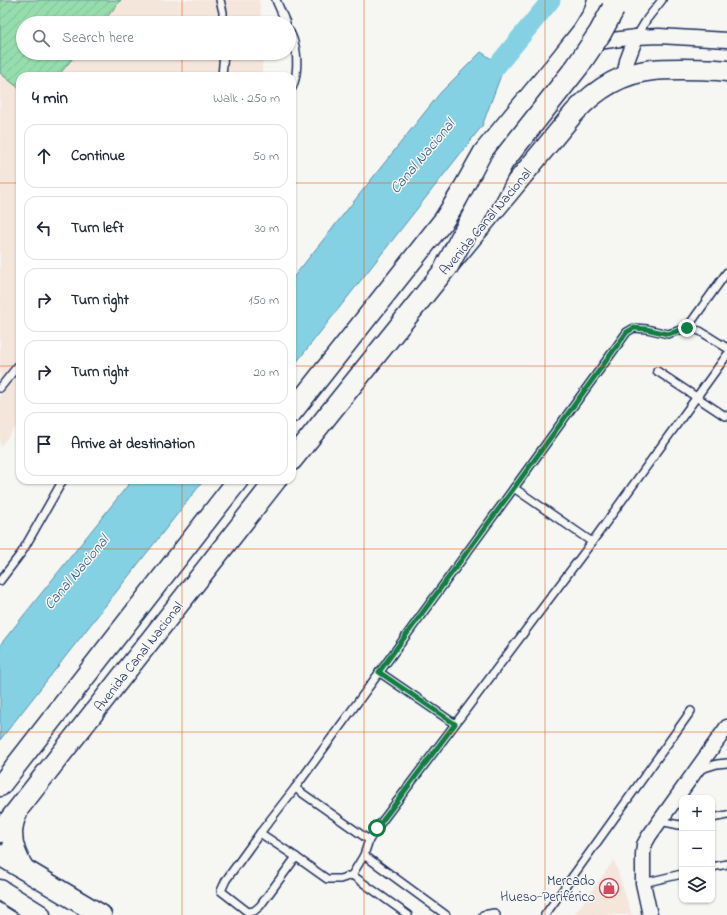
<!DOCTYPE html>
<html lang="en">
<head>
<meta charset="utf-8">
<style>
	:root { --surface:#fff; --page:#f6f6f7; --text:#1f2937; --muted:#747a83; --line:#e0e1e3 }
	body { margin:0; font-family:"Indie Flower",sans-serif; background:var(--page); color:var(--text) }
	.controls { position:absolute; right:12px; bottom:12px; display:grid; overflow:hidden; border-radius:8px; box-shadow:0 1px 3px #0004 }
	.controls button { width:36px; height:36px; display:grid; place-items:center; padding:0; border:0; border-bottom:1px solid var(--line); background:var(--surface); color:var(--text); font:20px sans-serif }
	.stop { position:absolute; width:12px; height:12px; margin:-9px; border:3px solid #0b8043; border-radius:50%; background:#fff }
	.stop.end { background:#0b8043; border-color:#fff; box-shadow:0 1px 4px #0008 }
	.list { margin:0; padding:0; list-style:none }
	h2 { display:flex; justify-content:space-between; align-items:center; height:52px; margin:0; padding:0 16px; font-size:17px }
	h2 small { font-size:13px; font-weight:400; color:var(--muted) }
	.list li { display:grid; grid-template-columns:26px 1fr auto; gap:12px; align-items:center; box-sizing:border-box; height:64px; margin:0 8px 8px; padding:0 8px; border:1px solid var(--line); border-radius:12px }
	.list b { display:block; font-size:15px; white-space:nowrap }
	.list em { font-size:13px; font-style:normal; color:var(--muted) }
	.icon { flex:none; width:22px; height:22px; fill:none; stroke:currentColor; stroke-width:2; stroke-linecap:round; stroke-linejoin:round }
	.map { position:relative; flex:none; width:727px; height:915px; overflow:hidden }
	.search { position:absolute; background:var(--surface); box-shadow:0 1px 3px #0004; left:16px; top:16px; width:280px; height:44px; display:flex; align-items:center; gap:10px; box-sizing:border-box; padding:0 14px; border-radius:22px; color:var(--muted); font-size:15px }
	.panel { position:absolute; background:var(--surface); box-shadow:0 1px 3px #0004; left:16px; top:72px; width:280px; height:412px; border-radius:12px }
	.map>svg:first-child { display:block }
	.built { fill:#f5e6dc }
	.garden { fill:url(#garden-furrows); stroke:#588685 }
	.water { fill:#85d1e4; stroke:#5b90ae }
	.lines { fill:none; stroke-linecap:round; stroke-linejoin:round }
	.canal { stroke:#85d1e4; stroke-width:19 }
	.lane-casing { stroke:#1b2f5e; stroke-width:10 }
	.street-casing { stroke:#1b2f5e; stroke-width:17 }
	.secondary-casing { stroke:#1b2f5e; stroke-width:23 }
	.lane { stroke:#f6f6f2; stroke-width:7 }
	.street { stroke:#f6f6f2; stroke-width:14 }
	.secondary { stroke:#f6f6f2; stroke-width:20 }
	.highway-bridge-casing { stroke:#1b2f5e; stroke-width:25; stroke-linecap:butt }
	.highway-bridge { stroke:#f6f6f2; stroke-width:22 }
	.route { stroke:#0b8043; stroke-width:5 }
	.grid { fill:none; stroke:#e8590c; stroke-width:1; stroke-opacity:0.55 }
	.labels { text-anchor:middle; stroke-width:3; stroke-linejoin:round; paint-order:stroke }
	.street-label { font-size:14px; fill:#1b2f5e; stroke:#f6f6f2 }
	.poi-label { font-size:14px; fill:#1b2f5e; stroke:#f6f6f2; text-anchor:end }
	.water-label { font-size:15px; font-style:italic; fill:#365880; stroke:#f6f6f2 }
</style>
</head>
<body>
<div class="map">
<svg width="727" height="915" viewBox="0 0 727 915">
	<defs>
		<pattern id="garden-furrows" width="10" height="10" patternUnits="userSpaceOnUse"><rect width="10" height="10" fill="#94ddac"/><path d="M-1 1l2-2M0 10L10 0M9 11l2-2" fill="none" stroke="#7fbe96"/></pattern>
	</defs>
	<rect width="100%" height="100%" fill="#f6f6f2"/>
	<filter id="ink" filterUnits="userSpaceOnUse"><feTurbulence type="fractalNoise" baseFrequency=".025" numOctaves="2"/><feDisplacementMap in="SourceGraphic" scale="8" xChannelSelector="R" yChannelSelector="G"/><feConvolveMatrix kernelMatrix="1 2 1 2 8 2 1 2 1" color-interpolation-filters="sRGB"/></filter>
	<g filter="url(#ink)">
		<g class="built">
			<polygon points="0,0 259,0 262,23 23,23 23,53 263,53 262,71 261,76 20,76 20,422 0,447"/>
			<polygon points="614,860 632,915 574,915"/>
		</g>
		<polygon class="garden" points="0,0 121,0 102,23 23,23 23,53 77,53 58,76 20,76 20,89 0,73"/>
		<g class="water">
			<polygon points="481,52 504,67 482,126 292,368 292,279 441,92"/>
			<polygon points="132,480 204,480 0,740 0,645"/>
		</g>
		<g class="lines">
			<polyline class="canal" points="482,84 551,0"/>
			<g class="lane-casing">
				<g id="lane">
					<polyline points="220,0 223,12 223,23"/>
					<polyline points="276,0 286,23"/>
					<path d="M289 30C291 34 293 38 294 42 298 56 298 75 292 88"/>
					<polyline points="636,37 647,19 662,0"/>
					<polyline points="222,76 224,53"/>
					<polyline points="687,328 727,272"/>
					<polyline points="727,348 700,331 687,328 668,334 647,329 634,328 627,332 514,488 295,788 260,833 226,880 221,891 248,912 254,911 260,906 296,857 327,879 340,879 352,875 364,855 369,840 377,828 592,542 727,355"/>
					<polyline points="657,371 725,416 727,416"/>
					<polyline points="0,388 20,363"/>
					<polyline points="514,488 592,542"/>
					<polyline points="0,581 22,552 63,480"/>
					<polyline points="379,672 455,724"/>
					<polyline points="698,770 717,764 727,763"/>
					<polyline points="295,788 369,840"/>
					<polyline points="712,818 727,815"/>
					<polyline points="660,821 679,825 682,824"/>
					<polyline points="260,833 296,857"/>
					<polyline points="364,855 446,915"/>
					<polyline points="712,867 727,864"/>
					<polyline points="352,875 408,915"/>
					<polyline points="643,883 682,874"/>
					<polyline points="483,915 494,913 496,915"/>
					<polyline points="545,915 691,711"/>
				</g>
			</g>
			<g class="street-casing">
				<g id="street">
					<polyline points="590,43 636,37 659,36 727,40"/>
					<polyline points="624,77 627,61 636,37"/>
					<polyline points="650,915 643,883 643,854 644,845 649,836 727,727"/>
				</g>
			</g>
			<g class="secondary-casing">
				<g id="secondary">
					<polyline points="292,412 444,220 461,193 484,152 556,65 583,31 594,13 598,0"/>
					<path d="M292 460 446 268 574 113C595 90 621 73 653 70 662 69 672 69 681 69 696 69 712 69 727 71"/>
					<polyline points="0,786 238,480"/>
					<path d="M17 813C7 833 13 852 24 869"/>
					<polyline points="0,832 276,480"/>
					<polyline points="0,855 101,915"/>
					<polyline points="0,890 40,915"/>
				</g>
			</g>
			<use href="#lane" class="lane"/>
			<use href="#street" class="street"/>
			<use href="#secondary" class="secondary"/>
			<g class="highway-bridge-casing">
				<polyline id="highway-bridge" points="446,268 502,162 577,67 600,33 613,9"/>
			</g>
			<use href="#highway-bridge" class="highway-bridge"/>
		</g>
	</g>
	<g class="lines" filter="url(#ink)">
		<polyline class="route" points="377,828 455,724 379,672 514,488 627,332 634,328 646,329 668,334 687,328"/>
	</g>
	<path class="grid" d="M182 0V23M364 0V915M545 0V915M182 53V76M0 183H20M292 183H727M0 366H20M292 366H727M182 480V915M0 549H727M0 732H727"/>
	<defs>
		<g id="shop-ring" transform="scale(1)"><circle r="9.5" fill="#f6f6f2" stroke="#d1495b" stroke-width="1.5"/><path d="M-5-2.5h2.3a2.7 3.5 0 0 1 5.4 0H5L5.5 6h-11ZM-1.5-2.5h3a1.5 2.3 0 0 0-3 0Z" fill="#d1495b"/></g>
	</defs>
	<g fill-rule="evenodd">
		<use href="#shop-ring" x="609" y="888"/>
	</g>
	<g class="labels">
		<g class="street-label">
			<text transform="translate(485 221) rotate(-50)" y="5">Avenida Canal Nacional</text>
			<text transform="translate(138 656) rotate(-52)" y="5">Avenida Canal Nacional</text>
		</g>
		<g class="poi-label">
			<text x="595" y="885">Mercado<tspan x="595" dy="16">Hueso-Periférico</tspan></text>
		</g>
		<g class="water-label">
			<text transform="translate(422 156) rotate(-50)" y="5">Canal Nacional</text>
			<text transform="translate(76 572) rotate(-50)" y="5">Canal Nacional</text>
		</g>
	</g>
</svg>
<div class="controls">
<button>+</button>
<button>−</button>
<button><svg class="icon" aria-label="layers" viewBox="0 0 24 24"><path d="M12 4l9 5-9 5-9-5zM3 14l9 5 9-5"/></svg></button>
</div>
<div class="stop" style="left:377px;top:828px"></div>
<div class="stop end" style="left:687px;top:328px"></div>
<div class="search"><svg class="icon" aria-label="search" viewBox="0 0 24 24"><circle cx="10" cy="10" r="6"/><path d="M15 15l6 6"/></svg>Search here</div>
<section class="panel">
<h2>4 min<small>Walk · 250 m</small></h2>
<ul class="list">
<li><svg class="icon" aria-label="ahead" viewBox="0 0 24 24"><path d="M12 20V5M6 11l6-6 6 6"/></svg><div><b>Continue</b></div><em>50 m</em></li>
<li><svg class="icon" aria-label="left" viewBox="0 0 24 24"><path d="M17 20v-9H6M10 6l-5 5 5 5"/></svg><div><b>Turn left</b></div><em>30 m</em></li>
<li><svg class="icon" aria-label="right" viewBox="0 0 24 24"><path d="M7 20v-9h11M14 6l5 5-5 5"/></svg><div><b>Turn right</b></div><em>150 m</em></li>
<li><svg class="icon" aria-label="right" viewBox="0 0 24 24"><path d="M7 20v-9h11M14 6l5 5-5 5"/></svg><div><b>Turn right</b></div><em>20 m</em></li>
<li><svg class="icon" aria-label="arrive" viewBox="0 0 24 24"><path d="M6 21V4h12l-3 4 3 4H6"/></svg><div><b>Arrive at destination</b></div></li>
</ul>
</section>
</div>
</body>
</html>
